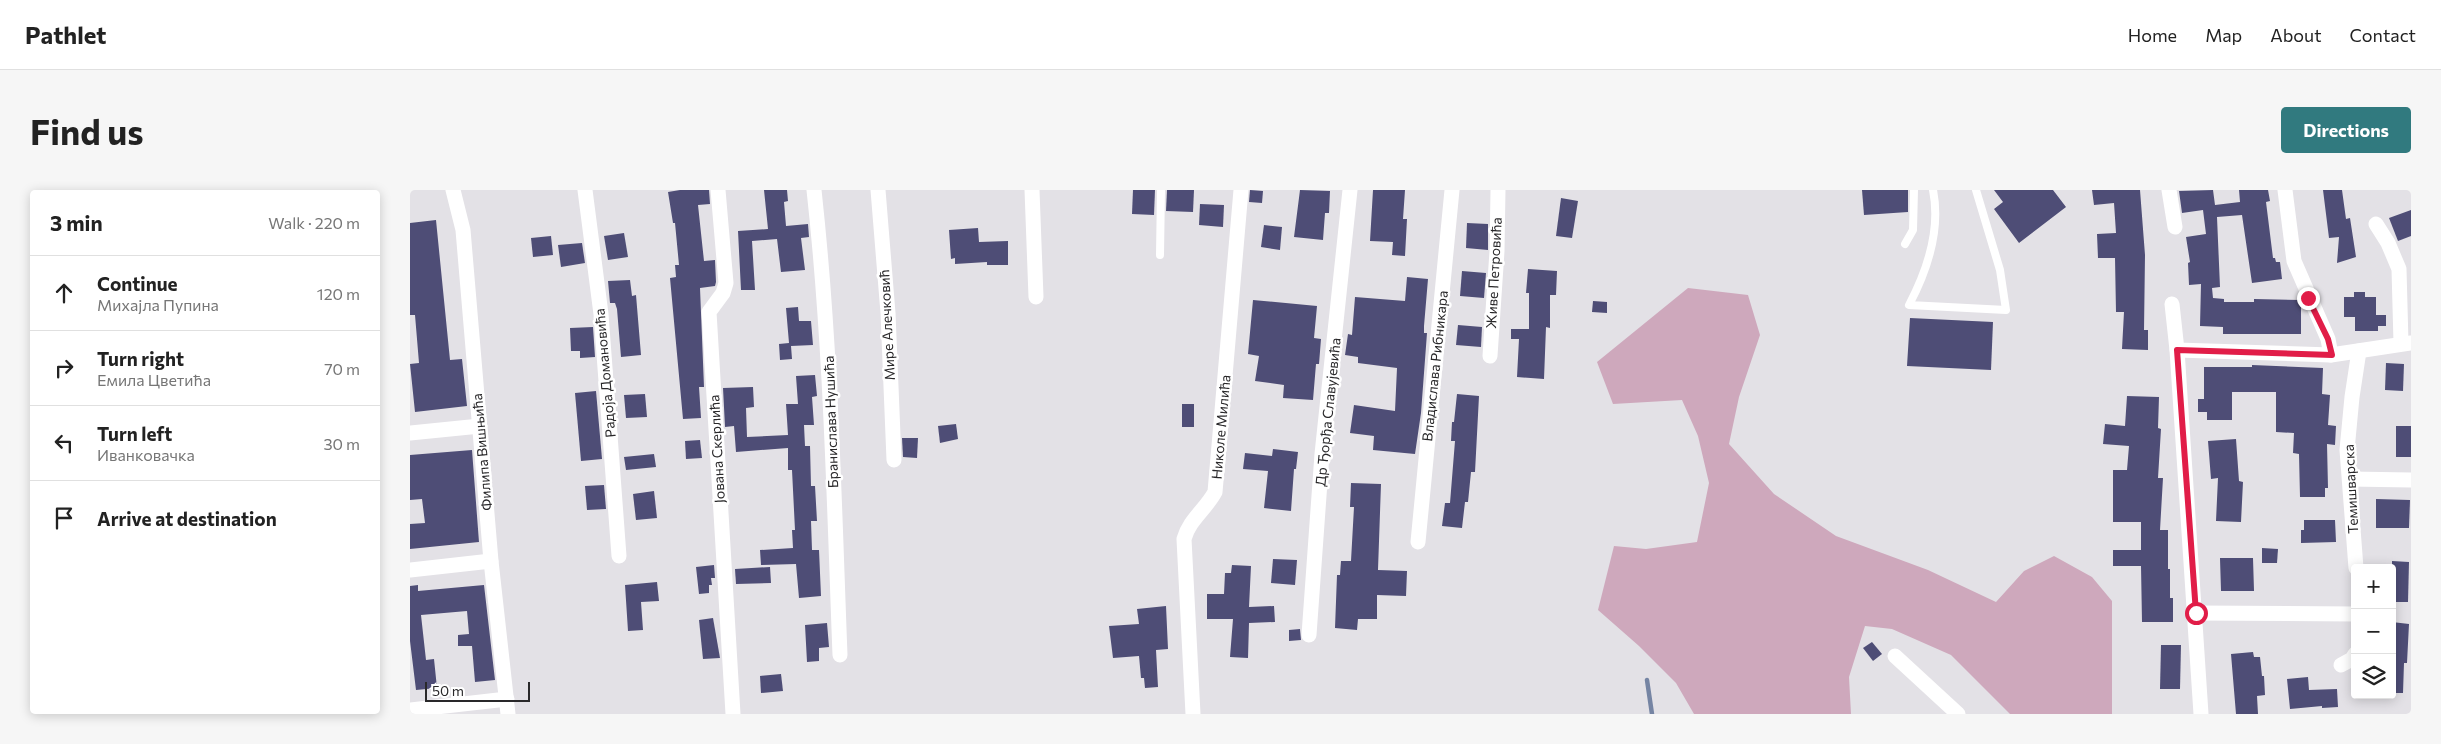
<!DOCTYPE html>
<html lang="en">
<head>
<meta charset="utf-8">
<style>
	:root { --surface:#fff; --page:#f6f6f6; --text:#222; --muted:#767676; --line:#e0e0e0; --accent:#317a7f }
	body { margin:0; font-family:Commissioner,sans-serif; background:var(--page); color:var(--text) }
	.controls { position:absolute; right:15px; bottom:15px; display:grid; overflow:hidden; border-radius:5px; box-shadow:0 2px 12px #0003 }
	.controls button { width:45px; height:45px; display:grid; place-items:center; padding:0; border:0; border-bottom:1px solid var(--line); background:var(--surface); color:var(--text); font:25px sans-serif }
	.scale { position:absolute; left:15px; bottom:12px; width:105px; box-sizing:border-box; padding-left:5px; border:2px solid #29282a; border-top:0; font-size:14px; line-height:18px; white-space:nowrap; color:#29282a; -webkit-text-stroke:4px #fff; paint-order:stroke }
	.stop { position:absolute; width:15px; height:15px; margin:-11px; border:4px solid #e11d48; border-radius:50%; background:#fff }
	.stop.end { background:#e11d48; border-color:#fff; box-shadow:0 1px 5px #0008 }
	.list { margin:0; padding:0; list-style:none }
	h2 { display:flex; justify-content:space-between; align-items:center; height:65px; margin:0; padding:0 20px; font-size:21px }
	h2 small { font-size:16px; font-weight:400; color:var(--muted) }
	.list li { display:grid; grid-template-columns:32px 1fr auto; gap:15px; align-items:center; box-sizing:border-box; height:75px; padding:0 20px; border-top:1px solid var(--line) }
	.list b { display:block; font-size:19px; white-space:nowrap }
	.list p { margin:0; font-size:16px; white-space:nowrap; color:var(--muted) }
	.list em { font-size:16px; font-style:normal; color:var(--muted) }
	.icon { flex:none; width:28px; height:28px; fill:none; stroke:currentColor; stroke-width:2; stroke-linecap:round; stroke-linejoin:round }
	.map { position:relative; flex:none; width:2001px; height:524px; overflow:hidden; border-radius:5px }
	header { display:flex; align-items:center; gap:30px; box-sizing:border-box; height:70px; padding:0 25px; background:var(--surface); border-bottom:1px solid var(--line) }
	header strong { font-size:24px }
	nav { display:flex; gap:28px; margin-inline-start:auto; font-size:18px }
	.intro { display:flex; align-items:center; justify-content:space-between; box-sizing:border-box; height:120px; padding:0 30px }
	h1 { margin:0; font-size:35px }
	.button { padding:12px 22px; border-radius:5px; background:var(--accent); color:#fff; font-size:18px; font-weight:700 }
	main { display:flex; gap:30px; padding:0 30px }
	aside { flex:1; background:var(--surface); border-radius:5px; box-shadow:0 2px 12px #0003 }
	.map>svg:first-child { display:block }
	.green { fill:#cea8bc }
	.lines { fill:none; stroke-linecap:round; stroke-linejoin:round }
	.stream { stroke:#7584a3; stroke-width:4.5 }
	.building { fill:#4e4d76 }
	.lane { stroke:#fff; stroke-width:8 }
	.street { stroke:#fff; stroke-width:15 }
	.route { stroke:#e11d48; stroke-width:6 }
	.labels { text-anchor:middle; stroke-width:5; stroke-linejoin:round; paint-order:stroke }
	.street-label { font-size:14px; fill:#29282a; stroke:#fff }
</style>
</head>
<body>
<header>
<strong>Pathlet</strong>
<nav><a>Home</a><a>Map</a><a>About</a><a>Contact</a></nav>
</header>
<div class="intro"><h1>Find us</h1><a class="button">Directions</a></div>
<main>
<aside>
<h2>3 min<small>Walk · 220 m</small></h2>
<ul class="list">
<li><svg class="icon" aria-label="ahead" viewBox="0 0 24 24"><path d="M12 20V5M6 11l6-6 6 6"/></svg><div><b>Continue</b><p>Михајла Пупина</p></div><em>120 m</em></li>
<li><svg class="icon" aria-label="right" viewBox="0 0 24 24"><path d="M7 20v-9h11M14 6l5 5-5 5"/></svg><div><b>Turn right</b><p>Емила Цветића</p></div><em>70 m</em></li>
<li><svg class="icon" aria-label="left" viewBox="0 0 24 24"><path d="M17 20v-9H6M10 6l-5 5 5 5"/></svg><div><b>Turn left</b><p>Иванковачка</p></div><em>30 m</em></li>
<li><svg class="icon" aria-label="arrive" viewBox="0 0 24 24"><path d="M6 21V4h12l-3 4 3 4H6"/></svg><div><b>Arrive at destination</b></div></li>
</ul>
</aside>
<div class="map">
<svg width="2001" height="524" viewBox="0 0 2001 524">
	<rect width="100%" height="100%" fill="#e3e1e6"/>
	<polygon class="green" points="1278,98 1338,105 1350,145 1329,207 1319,254 1364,304 1426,346 1518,380 1586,412 1614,381 1644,366 1682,387 1702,411 1702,524 1600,524 1541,465 1482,439 1455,436 1439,487 1441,524 1284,524 1266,493 1229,456 1188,420 1204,356 1236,359 1287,352 1299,293 1288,246 1272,210 1203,214 1187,172"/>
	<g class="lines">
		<polyline class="stream" points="1237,490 1242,524"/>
	</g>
	<g class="building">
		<polygon points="270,0 299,0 300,14 288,15 294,71 305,70 306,92 305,96 290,98 294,197 289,197 291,228 273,229 260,88 266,87 265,75 269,75 265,33 263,33 258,2"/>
		<polygon points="354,0 377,0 378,11 374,12 376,36 398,34 399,47 391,48 395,80 371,82 367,49 342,51 345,100 331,100 328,41 358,39"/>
		<polygon points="723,0 745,0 744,25 722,24"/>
		<polygon points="757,0 784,0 783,22 756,21"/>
		<polygon points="840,0 853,1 852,13 839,12"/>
		<polygon points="890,0 920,1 919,23 915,23 913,50 884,47"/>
		<polygon points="963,0 995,0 993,29 997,29 995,66 982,65 983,52 960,51"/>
		<polygon points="1452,0 1498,0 1498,22 1454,25"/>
		<polygon points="1584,0 1643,0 1656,17 1609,53 1584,19 1593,12"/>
		<polygon points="1682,0 1730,0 1735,65 1734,140 1738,140 1738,160 1712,159 1714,122 1706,122 1705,68 1688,68 1687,44 1706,43 1704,13 1684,15"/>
		<polygon points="1803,0 1805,15 1830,12 1829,0 1858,0 1860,11 1856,12 1863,68 1865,68 1866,72 1870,72 1872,89 1842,93 1832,25 1807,27 1810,97 1802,98 1803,108 1814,109 1814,112 1844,112 1844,109 1891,110 1891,144 1813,144 1813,137 1790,136 1791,94 1779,95 1778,73 1780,72 1776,47 1796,44 1793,20 1772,23 1769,1"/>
		<polygon points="1913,0 1932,0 1936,29 1940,28 1946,67 1927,73 1929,47 1919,48"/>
		<polygon points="1151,8 1168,11 1162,48 1146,46"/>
		<polygon points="790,14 814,15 813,37 789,35"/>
		<polygon points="2001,20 2001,46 1988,51 1979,28"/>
		<polygon points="26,30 40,170 52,169 57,216 5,222 0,174 9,173 5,125 0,125 0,33"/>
		<polygon points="1057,33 1078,34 1078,60 1056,58"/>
		<polygon points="854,35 872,37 870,60 851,57"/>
		<polygon points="568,38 569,52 598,51 598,75 577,75 577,72 545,74 545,68 541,69 539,40"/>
		<polygon points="214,43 218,67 198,70 194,46"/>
		<polygon points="141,46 143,65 123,67 121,48"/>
		<polygon points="172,53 175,73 151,77 148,55"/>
		<polygon points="1118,79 1147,81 1146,105 1140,105 1140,138 1136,137 1134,189 1107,187 1109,149 1101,149 1101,139 1119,139 1119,103 1116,103"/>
		<polygon points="1052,81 1076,83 1074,108 1050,106"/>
		<polygon points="997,87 1018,89 1014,136 1014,143 1017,143 1011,223 1005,264 963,260 964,246 940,243 944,215 985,221 987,178 948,173 948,167 935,165 938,144 942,145 945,107 995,111"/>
		<polygon points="220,90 222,106 226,105 231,165 211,167 207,119 205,113 200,113 198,91"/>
		<polygon points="1944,102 1955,102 1955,107 1966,107 1966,125 1976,125 1976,136 1968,136 1968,141 1945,141 1945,127 1934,127 1934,107 1944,107"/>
		<polygon points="843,110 907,116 904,148 911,149 909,174 906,174 903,210 873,208 874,195 845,191 849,166 838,164"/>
		<polygon points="1183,111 1197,112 1197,123 1182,122"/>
		<polygon points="388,117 389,131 401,131 403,155 381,156 382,169 370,170 369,154 379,153 376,118"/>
		<polygon points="1500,128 1583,132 1581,180 1497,176"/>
		<polygon points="1048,135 1072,137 1071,157 1046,155"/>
		<polygon points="183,137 185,167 170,168 170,161 161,161 160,138"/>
		<polygon points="1976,173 1994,174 1993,201 1975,200"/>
		<polygon points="1842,175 1913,178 1912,204 1920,205 1918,235 1926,236 1925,255 1917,254 1918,298 1915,298 1915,307 1890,307 1889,264 1883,263 1884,243 1866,242 1866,202 1822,202 1822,230 1797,230 1797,222 1788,222 1788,209 1794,209 1794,177 1842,177"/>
		<polygon points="405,185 407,206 402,207 404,235 394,235 395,256 400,256 401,296 405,296 407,331 401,331 402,360 409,360 411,406 389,408 386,374 351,375 350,360 383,358 382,340 385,340 382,280 378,280 378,258 326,262 324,236 315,237 313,198 343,197 344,217 336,218 337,247 378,245 376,214 388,214 386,186"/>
		<polygon points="186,201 192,269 171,271 165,203"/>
		<polygon points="235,204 237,227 216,228 214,205"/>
		<polygon points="1047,204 1069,206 1065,282 1061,282 1058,312 1055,312 1052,338 1032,336 1035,313 1040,313 1045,251 1041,251 1042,232 1044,232"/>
		<polygon points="1717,206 1749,207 1748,238 1751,239 1748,288 1753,288 1750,340 1758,340 1758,379 1760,379 1760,408 1763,408 1763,432 1732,432 1731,376 1703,376 1703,360 1731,360 1731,332 1703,332 1703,280 1717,280 1719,256 1693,254 1695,234 1715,236"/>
		<rect x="772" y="214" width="12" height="23"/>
		<polygon points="546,234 548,249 530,253 528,236"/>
		<rect x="1986" y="236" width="15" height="31"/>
		<polygon points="492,248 508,248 507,268 493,267"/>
		<polygon points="1826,249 1829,291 1833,292 1831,332 1806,331 1808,288 1801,289 1798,251"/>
		<polygon points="290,250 292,268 276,269 275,251"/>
		<polygon points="863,259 888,262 886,279 884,279 881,321 854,318 858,281 833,279 835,263 862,266"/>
		<polygon points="62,260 69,352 0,359 0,334 15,333 12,309 0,310 0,265"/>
		<polygon points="244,264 246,277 216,280 214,267"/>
		<polygon points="941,293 971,294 968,380 997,381 996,406 967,405 967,429 948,429 947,440 925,438 927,385 930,385 931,371 941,371 944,317 940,317"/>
		<polygon points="194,295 196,319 177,320 175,296"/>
		<polygon points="244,301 247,328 226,330 223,304"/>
		<polygon points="1966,309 2000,310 1999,338 1966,338"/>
		<polygon points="1894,330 1925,330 1926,352 1891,353 1891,340 1894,340"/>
		<polygon points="1852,358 1868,359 1867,373 1852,373"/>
		<polygon points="1810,368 1843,368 1844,401 1811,401"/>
		<polygon points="863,369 887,370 885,395 861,393"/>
		<polygon points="1982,371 1999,372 1998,412 1982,412"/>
		<polygon points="304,375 305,388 301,388 302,395 299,395 299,403 289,404 286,377"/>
		<polygon points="822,375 841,376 839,417 864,416 865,432 839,433 838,468 820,467 823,429 797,429 797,404 814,404 815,383 821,383"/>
		<polygon points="360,377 361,393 326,394 325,379"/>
		<polygon points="247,392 249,411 231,412 233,440 218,441 215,395"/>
		<polygon points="8,395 8,401 74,395 85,490 65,492 62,456 48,456 48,445 59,444 57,421 11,425 16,470 24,469 27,498 6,500 0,451 0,396"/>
		<polygon points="756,416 758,459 746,460 748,497 735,498 734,488 731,488 729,466 703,468 699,436 729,434 727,419"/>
		<polygon points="303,428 310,468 293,469 289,430"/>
		<polygon points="1982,432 1999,434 1997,473 1994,473 1993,503 1982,503"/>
		<polygon points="417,433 419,457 409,458 409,471 397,472 395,435"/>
		<polygon points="890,439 891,450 879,451 879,440"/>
		<polygon points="1462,452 1472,464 1463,471 1453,458"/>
		<polygon points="1751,455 1771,455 1770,499 1750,499"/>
		<polygon points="1843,462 1844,467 1850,467 1852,486 1854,486 1855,505 1847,506 1848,524 1826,524 1821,464"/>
		<polygon points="371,484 373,501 351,503 350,486"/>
		<polygon points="1898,487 1899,500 1927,499 1928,517 1912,518 1912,516 1880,519 1877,489"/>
	</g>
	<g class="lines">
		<g class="lane">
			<path d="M1523 0C1531 40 1518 79 1499 115L1596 120 1590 80 1566 0"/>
			<polyline points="1495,54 1503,40 1504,0"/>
			<polyline points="750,65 751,0"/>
		</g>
		<g class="street">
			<polyline points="43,0 53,40 81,371 98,524"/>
			<polyline points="175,0 191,124 209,366"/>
			<polyline points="308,0 316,93 313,103 299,122 323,524"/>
			<path d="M404 0C421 154 424 310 430 465"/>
			<polyline points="468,0 478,123 484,270"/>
			<polyline points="622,0 626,107"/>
			<polyline points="1759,0 1765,37"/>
			<polyline points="1875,0 1884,71 1918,149 1921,165"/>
			<polyline points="1966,34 1978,53 1989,79 1991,153"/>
			<polyline points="1762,114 1767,160 1791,524"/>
			<polyline points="1767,160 1921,165 2001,153"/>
			<polyline points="1080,166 1087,61 1088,0"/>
			<polyline points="0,243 70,236"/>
			<polyline points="1940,289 2001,290"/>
			<polyline points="1008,352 1042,0"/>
			<polyline points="1946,378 1937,260 1942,207 1949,161"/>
			<polyline points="0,380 81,371"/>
			<polyline points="1786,423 1945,424"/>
			<polyline points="899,445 912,264 940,0"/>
			<polyline points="1485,466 1548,524"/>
			<polyline points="1931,475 1942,469 1945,464"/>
			<polyline points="0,520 97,509"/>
			<path d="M783 524 774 349C779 330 796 319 805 302L831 0"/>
		</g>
	</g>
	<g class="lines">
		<polyline class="route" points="1786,423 1767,160 1922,165 1918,149 1898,108"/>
	</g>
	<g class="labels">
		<g class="street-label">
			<text transform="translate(1084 83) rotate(-87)" y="5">Живе Петровића</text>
			<text transform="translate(477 135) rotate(-93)" y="5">Мире Алечковић</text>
			<text transform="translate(1025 176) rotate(-84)" y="5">Владислава Рибникара</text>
			<text transform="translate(195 183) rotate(-95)" y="5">Радоја Домановића</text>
			<text transform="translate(918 222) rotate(-84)" y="5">Др Ђорђа Славујевића</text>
			<text transform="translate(421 232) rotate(-92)" y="5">Бранислава Нушића</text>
			<text transform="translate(811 237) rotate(-85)" y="5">Николе Милића</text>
			<text transform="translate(307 259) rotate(-93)" y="5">Јована Скерлића</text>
			<text transform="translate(72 262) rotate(-95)" y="5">Филипа Вишњића</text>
			<text transform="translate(1941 299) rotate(-93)" y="5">Темишварска</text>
		</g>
	</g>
</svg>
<div class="controls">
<button>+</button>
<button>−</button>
<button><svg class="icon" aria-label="layers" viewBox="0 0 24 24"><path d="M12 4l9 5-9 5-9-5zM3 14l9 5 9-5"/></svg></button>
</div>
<div class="scale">50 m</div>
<div class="stop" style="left:1786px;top:423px"></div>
<div class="stop end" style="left:1898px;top:108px"></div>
</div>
</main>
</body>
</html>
